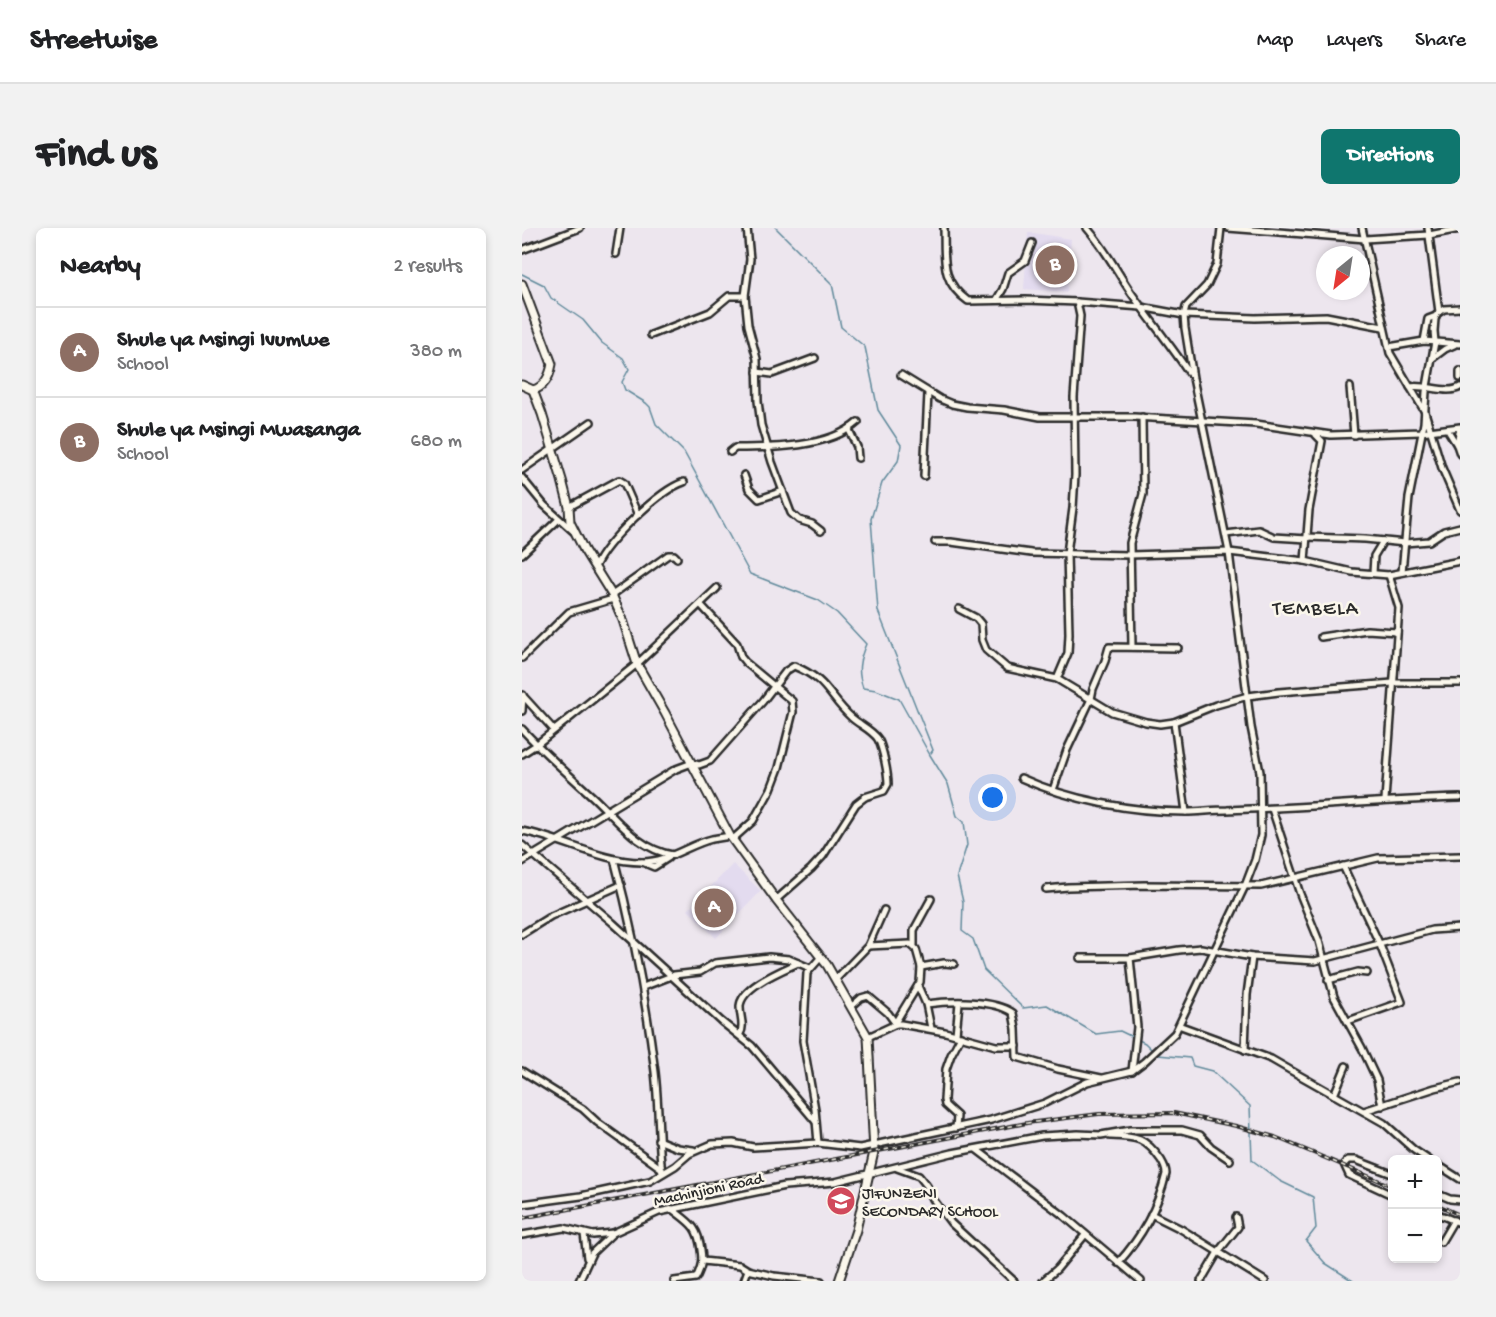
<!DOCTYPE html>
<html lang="en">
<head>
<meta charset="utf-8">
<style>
	:root { --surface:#fff; --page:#f2f2f2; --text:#202124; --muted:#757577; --line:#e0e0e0; --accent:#0f766e }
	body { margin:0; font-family:"Gochi Hand",sans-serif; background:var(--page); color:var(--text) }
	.controls { position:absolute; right:18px; bottom:18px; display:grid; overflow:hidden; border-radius:9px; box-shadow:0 3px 9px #0003 }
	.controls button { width:54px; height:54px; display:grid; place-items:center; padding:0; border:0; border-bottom:2px solid var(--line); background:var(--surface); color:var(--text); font:30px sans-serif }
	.compass { position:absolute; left:794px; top:18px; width:54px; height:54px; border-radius:50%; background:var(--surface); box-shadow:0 3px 9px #0003; rotate:210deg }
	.you { position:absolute; left:471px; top:570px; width:21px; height:21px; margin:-15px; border:4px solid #fff; border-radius:50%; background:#1a73e8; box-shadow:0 0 0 9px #1a73e833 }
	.badge { display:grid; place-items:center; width:39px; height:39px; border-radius:50%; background:var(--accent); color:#fff; font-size:20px; font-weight:700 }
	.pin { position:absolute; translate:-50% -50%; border:3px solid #fff; box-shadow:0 2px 6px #0006 }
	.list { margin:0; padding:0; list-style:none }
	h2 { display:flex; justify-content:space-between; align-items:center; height:78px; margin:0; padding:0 24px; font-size:26px }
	h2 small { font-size:20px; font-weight:400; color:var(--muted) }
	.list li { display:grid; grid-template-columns:39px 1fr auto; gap:18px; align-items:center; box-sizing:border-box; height:90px; padding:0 24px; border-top:2px solid var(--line) }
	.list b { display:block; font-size:22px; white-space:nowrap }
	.list p { margin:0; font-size:20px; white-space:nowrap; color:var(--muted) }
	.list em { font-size:20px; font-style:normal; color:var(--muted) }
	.map { position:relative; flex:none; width:938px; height:1053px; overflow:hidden; border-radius:9px }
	header { display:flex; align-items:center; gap:36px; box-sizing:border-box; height:84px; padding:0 30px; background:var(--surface); border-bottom:2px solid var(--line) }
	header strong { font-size:28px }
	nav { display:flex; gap:33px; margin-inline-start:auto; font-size:21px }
	.intro { display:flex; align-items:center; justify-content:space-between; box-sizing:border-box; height:144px; padding:0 36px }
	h1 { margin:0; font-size:42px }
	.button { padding:15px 27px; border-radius:9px; background:var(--accent); color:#fff; font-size:21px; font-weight:700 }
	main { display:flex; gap:36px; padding:0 36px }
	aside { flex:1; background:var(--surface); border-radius:9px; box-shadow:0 3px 9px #0003 }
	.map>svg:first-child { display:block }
	.built { fill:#e3dbef }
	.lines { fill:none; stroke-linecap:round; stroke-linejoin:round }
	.stream { stroke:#618a9b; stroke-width:1.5 }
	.minor-casing { stroke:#2b2b2b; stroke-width:10 }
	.tertiary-casing { stroke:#2b2b2b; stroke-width:11 }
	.minor { stroke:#fbf7ec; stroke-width:5 }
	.tertiary { stroke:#fbf7ec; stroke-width:7 }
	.rail-casing { stroke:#2b2b2b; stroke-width:4 }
	.rail { stroke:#fbf7ec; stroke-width:1.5; stroke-dasharray:4.5; stroke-linecap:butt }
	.labels { text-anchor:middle; stroke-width:5; stroke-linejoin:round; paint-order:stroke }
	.street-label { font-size:16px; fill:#2b2b2b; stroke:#fbf7ec }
	.poi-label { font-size:16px; fill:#2b2b2b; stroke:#fbf7ec; text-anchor:start }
	.quarter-label { font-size:20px; letter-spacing:1.5px; fill:#2b2b2b; stroke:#fbf7ec }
</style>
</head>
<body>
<header>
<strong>Streetwise</strong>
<nav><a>Map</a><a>Layers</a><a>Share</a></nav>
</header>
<div class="intro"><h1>Find us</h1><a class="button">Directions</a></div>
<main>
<aside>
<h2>Nearby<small>2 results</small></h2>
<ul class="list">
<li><span class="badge" style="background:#8d6e63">A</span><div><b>Shule ya Msingi Ivumwe</b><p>School</p></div><em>380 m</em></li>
<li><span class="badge" style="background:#8d6e63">B</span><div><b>Shule ya Msingi Mwasanga</b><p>School</p></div><em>680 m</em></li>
</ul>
</aside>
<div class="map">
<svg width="938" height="1053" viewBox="0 0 938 1053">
	<rect width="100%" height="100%" fill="#ede6ee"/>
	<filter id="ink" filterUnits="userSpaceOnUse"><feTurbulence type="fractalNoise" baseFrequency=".0167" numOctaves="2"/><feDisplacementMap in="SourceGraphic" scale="12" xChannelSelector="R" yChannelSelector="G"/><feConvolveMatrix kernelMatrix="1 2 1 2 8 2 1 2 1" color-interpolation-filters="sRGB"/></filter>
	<g filter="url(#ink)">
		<g class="built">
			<polygon points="506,4 549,11 545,64 502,61"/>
			<polygon points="211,636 239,663 194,710 166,682"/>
			<polygon points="332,959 328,984 311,985 306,961"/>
		</g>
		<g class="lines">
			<g class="stream">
				<polyline points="254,0 310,56 319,99 343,119 356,182 379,217 376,233 360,255 349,291 356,383 411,522 409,525"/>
				<path d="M0 46 22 57 29 70 61 92 80 115 101 130 107 141 100 154 103 162 124 175 128 179 134 196 162 224 228 346 296 372 315 385 344 416C337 432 335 443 341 460L354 462 377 471 408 527 426 556 435 588 442 594 445 617 435 648 441 674 440 703 451 711 462 742 501 780 525 777 574 806 598 803 623 815 630 822"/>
				<polyline points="634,825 636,827 668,830 671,838 690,843 728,878 730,932 758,953 791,969 794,1000 784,1013 803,1035 831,1053"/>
			</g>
			<g class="minor-casing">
				<g id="minor">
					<polyline points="225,0 228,31 223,68 226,97 235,131 236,173 239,197 250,234 269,285 277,292 290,296 299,303"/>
					<path d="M422 0C423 31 418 53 446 73L504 72 555 74 619 79 662 87 733 90 804 88 861 99"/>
					<path d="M565 0C583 20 595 44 610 66 629 93 650 119 668 146"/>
					<polyline points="706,0 843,11 907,7 938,1"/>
					<polyline points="840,0 868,125 903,184 920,240 938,282"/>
					<polyline points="906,0 917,84"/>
					<polyline points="0,22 58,0"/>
					<polyline points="94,26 98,0"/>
					<polyline points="475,71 481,61 486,45 503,33 510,15"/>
					<polyline points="129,107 188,84 207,68 223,68"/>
					<polyline points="902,113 906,91 914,88"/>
					<polyline points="867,119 902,113 938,116"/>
					<polyline points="911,130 923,121 932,117"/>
					<polyline points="938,143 938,150"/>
					<polyline points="235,144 250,146 293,130"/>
					<polyline points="379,147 418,171 430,176 445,179 482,182 518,189 612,189 734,196 809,207 899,204 938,199 935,217"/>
					<polyline points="828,159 832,207"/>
					<path d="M888 159C904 156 926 167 938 159"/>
					<polyline points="925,201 935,217 938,226"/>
					<polyline points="327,202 335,219 336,230"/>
					<path d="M208 224 213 220C250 220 307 220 336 194"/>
					<polyline points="0,242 69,194"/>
					<polyline points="222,247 227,261 237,271 261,263"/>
					<polyline points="402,248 406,165"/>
					<polyline points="0,250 22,277 51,303"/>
					<polyline points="47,279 97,252 102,255 116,287"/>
					<polyline points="704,306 737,302 752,309 785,311"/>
					<polyline points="785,309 843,311 883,315 907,313 922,303 938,299"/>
					<polyline points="413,314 429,314 509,325 608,327 707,324 783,333 830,344 867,347 938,333"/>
					<polyline points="0,326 37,291"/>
					<polyline points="783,333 787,282 800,213 794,207"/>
					<path d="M73 339C84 314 136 263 162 254"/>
					<polyline points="880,344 887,270 902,195 904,164 913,114 912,103 913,91 915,86 922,81 938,80"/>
					<polyline points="851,345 852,328 861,313"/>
					<polyline points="90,367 146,327 152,327 155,330"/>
					<polyline points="179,377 215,416 219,429 223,434 270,473 271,484 257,540 249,561 231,593 211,611"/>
					<polyline points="437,381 454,390 459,396 460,412 464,422 485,440 535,451 590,484 624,494 638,496 652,494 694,477 726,468 757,464 871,455 938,455"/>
					<polyline points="799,409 845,402 875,404"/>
					<polyline points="610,419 608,315 621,266 620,189"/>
					<polyline points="0,430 47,384 91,371"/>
					<polyline points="535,451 546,425 547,406 545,325 551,280 553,247 552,169 558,88 555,74"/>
					<polyline points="2,469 32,502"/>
					<polyline points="0,483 1,467"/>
					<polyline points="652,494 664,584"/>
					<path d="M0 501C22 525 46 546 70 568 94 590 116 622 151 627"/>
					<polyline points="0,526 14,517 115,436 195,360"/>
					<path d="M499 550C547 572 610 584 664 584 677 584 691 582 705 582 783 580 860 572 938 570"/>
					<polyline points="531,562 545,522 569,471 571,461 583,433 587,419 656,420"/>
					<polyline points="863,572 877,380 867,347"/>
					<polyline points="750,581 778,666 797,713 812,769 840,820 855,852 860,878"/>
					<path d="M0 603C41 610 78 634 120 634 146 634 166 617 190 611 196 610 202 609 208 608"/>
					<polyline points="0,617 90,694 200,794 230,818 294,894"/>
					<path d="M92 631C111 701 124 772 133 844 137 878 136 912 140 945"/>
					<path d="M0 634 154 541 170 535 177 537 188 533 241 473 264 443 272 438C307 452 306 469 330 490 338 497 350 502 356 511 361 520 366 546 366 556L362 563 343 569 334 576 301 628 289 641 254 672"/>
					<polyline points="120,634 132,639 146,630"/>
					<polyline points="821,638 858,717 880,774 826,793"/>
					<polyline points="524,661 546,659 622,657 739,658 856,630 938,628"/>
					<polyline points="0,706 29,688 99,657"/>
					<polyline points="392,717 392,702 409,671"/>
					<polyline points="346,718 388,716 394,721 399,739 398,754 373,795"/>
					<polyline points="558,730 608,730 657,722 679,720 730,729 793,733 910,702 938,700"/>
					<polyline points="608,730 615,799 610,843"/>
					<polyline points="399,739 422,735 432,736"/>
					<polyline points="314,751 346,718 362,682"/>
					<polyline points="806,752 836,744 845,745"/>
					<polyline points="396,758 404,776 409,800"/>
					<polyline points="121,759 152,747 178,744 193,735 247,729 267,731 288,740"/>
					<path d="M404 776C427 773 472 771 491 785L494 801 495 829 536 841 579 850"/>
					<polyline points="329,779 339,770 346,768 366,785 374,796"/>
					<polyline points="659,798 749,831 768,842 862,895 892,922 907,932"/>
					<path d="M218 806C223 798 218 789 218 779 218 759 261 742 276 735"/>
					<polyline points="434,806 437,775"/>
					<polyline points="346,809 374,796 379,796 423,804 474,818 495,818"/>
					<polyline points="723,822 725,767 730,729"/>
					<polyline points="0,843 61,881 75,894 140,941"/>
					<polyline points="812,867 824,838"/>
					<polyline points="842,883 913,860 938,854"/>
					<polyline points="434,900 435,888 423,877 422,872 424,841 429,827 439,808"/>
					<path d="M588 908C615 909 623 909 639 932 642 937 644 940 644 946 636 979 619 1010 596 1035"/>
					<polyline points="136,912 156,920 171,922"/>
					<polyline points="296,915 293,881 281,813 285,745 299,729"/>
					<polyline points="454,921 542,988 619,1053"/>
					<polyline points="916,937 938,951"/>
					<polyline points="375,940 397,948 405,958 411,971 429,995 492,1053"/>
					<polyline points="870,946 834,932 826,932 822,936 827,947 870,967"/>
					<polyline points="916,966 928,971 938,972"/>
					<polyline points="0,976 59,968 128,953 153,938 167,926 190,916 211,915 231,919 296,915 338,920 469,892 523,875 565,854 610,843 622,834 653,805 723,658 733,632 739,607 738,544 729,499 707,324 671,150 663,100 662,87 664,79 685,57 695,36 699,0"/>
					<path d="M150 981C168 995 176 998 179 1022 181 1033 179 1040 174 1050L152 1053"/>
					<polyline points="629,986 659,1001 743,1053"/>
					<polyline points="916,986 938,995"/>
					<polyline points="62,1006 65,1030"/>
					<polyline points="0,1007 42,1000 71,1007 91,1005 137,984 263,958 313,954 430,925 520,908 556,906 579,907 608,902 660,902 678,907 689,919 708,932"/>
					<polyline points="919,1014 932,992"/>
					<polyline points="181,1033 218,1037 226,1042 252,1048 299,1053"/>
					<polyline points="57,1053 70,1025 91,1005"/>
					<polyline points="222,1053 226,1042"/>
					<polyline points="521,1053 535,1041 563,1007"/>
					<polyline points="679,1053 696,1024 716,999 714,989"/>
				</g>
			</g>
			<g class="tertiary-casing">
				<g id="tertiary">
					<path d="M0 56 30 136C28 147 23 159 11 162L0 157"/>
					<polyline points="11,162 20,186 40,252 47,279 48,294 62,322 90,367 101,392 115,436 143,485 208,608 254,672 305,737 346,809 352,924 334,1002 317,1053"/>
				</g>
			</g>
			<use href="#minor" class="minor"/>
			<use href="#tertiary" class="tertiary"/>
			<g class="rail-casing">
				<g id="rail">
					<polyline points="916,977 938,987"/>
					<polyline points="0,990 505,895 577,886 652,885 714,898 753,909 870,958"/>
				</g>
			</g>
			<use href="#rail" class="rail"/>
		</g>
	</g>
	<defs>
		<g id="school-disc" transform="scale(1.5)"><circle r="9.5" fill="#d1495b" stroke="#fbf7ec"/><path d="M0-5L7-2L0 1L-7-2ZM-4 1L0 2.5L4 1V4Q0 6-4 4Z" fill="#fff"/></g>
	</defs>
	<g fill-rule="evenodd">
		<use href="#school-disc" x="319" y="973"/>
	</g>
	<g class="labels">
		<g class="street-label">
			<text transform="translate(186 960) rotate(-12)" y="6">Machinjioni Road</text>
		</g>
		<g class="poi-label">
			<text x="340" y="970">JIFUNZENI<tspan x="340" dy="18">SECONDARY SCHOOL</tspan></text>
		</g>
		<g class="quarter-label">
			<text x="794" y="386">TEMBELA</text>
		</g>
	</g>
</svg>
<div class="controls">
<button>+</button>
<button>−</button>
</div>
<svg class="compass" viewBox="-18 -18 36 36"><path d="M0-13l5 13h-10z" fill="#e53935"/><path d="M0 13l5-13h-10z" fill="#757577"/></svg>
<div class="you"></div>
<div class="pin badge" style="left:192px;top:680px;background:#8d6e63">A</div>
<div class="pin badge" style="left:533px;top:37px;background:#8d6e63">B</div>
</div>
</main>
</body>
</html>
